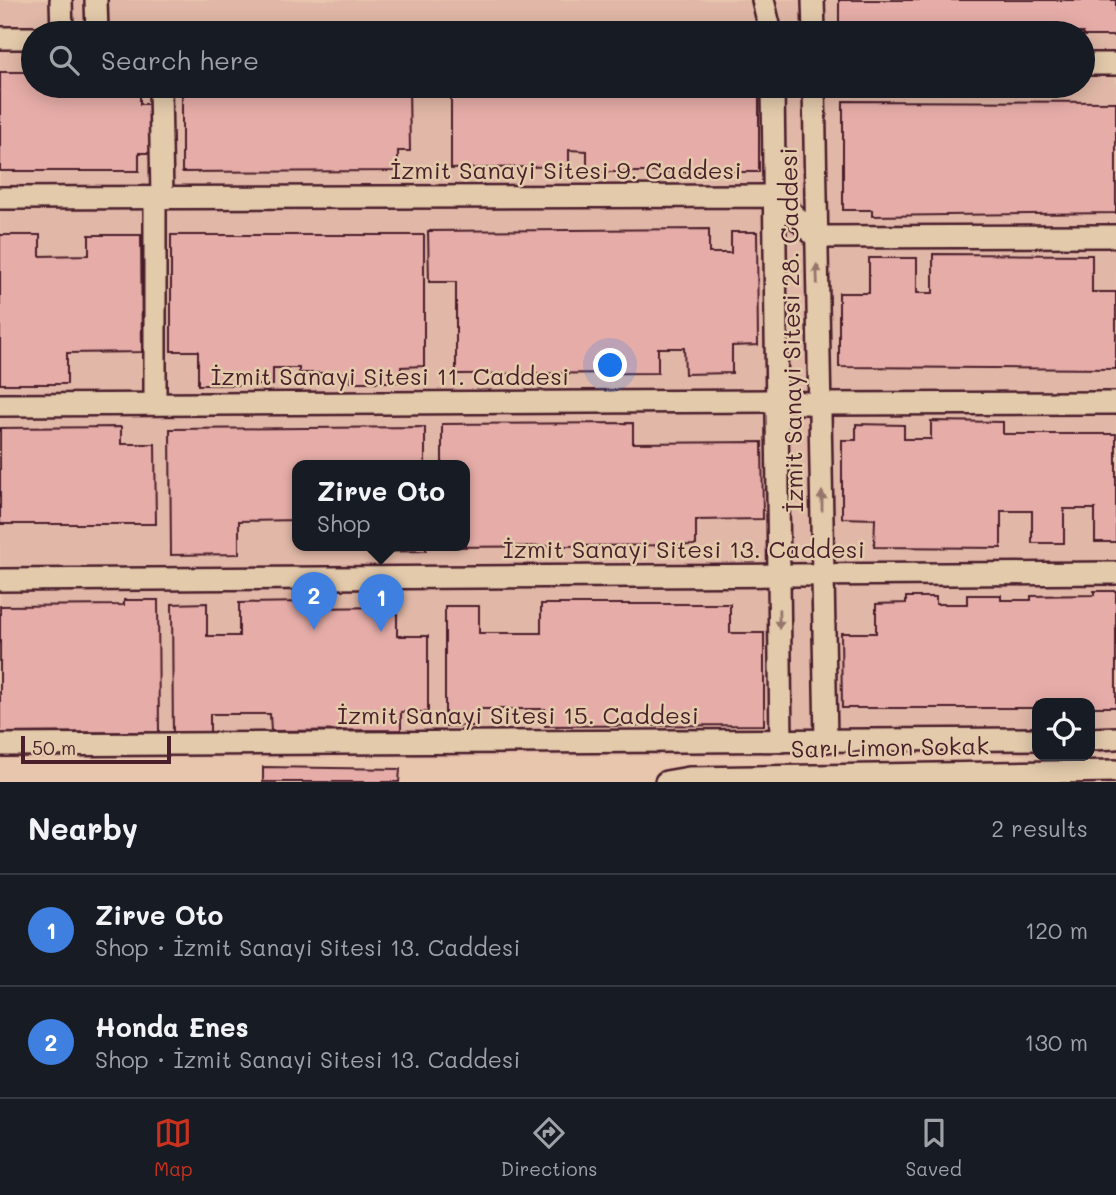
<!DOCTYPE html>
<html lang="en">
<head>
<meta charset="utf-8">
<style>
	:root { --surface:#171b24; --page:#242831; --text:#f1f3f6; --muted:#9ea1a6; --line:#363941; --accent:#c8321e }
	body { margin:0; font-family:Mali,sans-serif; background:var(--page); color:var(--text) }
	.controls { position:absolute; right:21px; bottom:21px; display:grid; overflow:hidden; border-radius:14px; box-shadow:0 4px 18px #0003 }
	.controls button { width:63px; height:63px; display:grid; place-items:center; padding:0; border:0; border-bottom:2px solid var(--line); background:var(--surface); color:var(--text); font:35px sans-serif }
	.scale { position:absolute; left:21px; bottom:18px; width:150px; box-sizing:border-box; padding-left:7px; border:4px solid #4a1f2b; border-top:0; font-size:19px; line-height:24px; white-space:nowrap; color:#4a1f2b; -webkit-text-stroke:5px #e3caab; paint-order:stroke }
	.you { position:absolute; left:611px; top:366px; width:24px; height:24px; margin:-18px; border:5px solid #fff; border-radius:50%; background:#1a73e8; box-shadow:0 0 0 10px #1a73e833 }
	.badge { display:grid; place-items:center; width:46px; height:46px; border-radius:50%; background:var(--accent); color:#fff; font-size:23px; font-weight:700 }
	.pin { position:absolute; translate:-50% -58px; filter:drop-shadow(0 2px 4px #0008) }
	.pin::after { content:''; position:absolute; top:37px; width:24px; height:21px; background:inherit; clip-path:polygon(0 0,100% 0,50% 100%) }
	.popup { position:absolute; left:292px; top:460px; width:178px; height:91px; box-sizing:border-box; display:grid; place-content:center; border-radius:14px; background:var(--surface); filter:drop-shadow(0 2px 5px #0005); font-size:23px; white-space:nowrap; color:var(--muted) }
	.popup b { font-size:26px; color:var(--text) }
	.popup::after { content:''; position:absolute; left:50%; top:100%; margin-left:-14px; border:14px solid transparent; border-top-color:var(--surface) }
	.list { margin:0; padding:0; list-style:none }
	h2 { display:flex; justify-content:space-between; align-items:center; height:91px; margin:0; padding:0 28px; font-size:30px }
	h2 small { font-size:23px; font-weight:400; color:var(--muted) }
	.list li { display:grid; grid-template-columns:46px 1fr auto; gap:21px; align-items:center; box-sizing:border-box; height:112px; padding:0 28px; border-top:2px solid var(--line) }
	.list b { display:block; font-size:26px; white-space:nowrap }
	.list p { margin:0; font-size:23px; white-space:nowrap; color:var(--muted) }
	.list em { font-size:23px; font-style:normal; color:var(--muted) }
	.icon { flex:none; width:38px; height:38px; fill:none; stroke:currentColor; stroke-width:2; stroke-linecap:round; stroke-linejoin:round }
	.map { position:relative; flex:none; width:1116px; height:782px; overflow:hidden }
	.search { position:absolute; background:var(--surface); box-shadow:0 4px 18px #0003; left:21px; right:21px; top:21px; height:77px; display:flex; align-items:center; gap:18px; box-sizing:border-box; padding:0 24px; border-radius:38px; color:var(--muted); font-size:26px }
	.sheet { height:315px; background:var(--surface) }
	nav { display:flex; justify-content:space-around; align-items:center; box-sizing:border-box; height:98px; border-top:2px solid var(--line); background:var(--surface); font-size:19px; color:var(--muted) }
	nav a { display:grid; justify-items:center; gap:4px }
	nav .on { color:var(--accent) }
	.map>svg:first-child { display:block }
	.built { fill:#e1b8a7; fill-rule:evenodd }
	.building { fill:#e6ada8; stroke:#4a1f2b; stroke-width:2 }
	.lines { fill:none; stroke-linecap:round; stroke-linejoin:round }
	.minor-casing { stroke:#4a1f2b; stroke-width:26 }
	.minor { stroke:#e3caab; stroke-width:21 }
	.oneway { fill:#96746b }
	.labels { text-anchor:middle; stroke-width:5; stroke-linejoin:round; paint-order:stroke }
	.street-label { font-size:24px; fill:#4a1f2b; stroke:#e3caab }
</style>
</head>
<body>
<div class="map">
<svg width="1116" height="782" viewBox="0 0 1116 782">
	<rect width="100%" height="100%" fill="#e8c5ad"/>
	<filter id="ink" filterUnits="userSpaceOnUse"><feTurbulence type="fractalNoise" baseFrequency=".0143" numOctaves="2"/><feDisplacementMap in="SourceGraphic" scale="14" xChannelSelector="R" yChannelSelector="G"/><feConvolveMatrix kernelMatrix="1 2 1 2 8 2 1 2 1" color-interpolation-filters="sRGB"/></filter>
	<g filter="url(#ink)">
		<path class="built" d="M0 0H1116V754H1090V703H1037V754L0 759ZM33 33H1083V86H33ZM297 466H465V546H297Z"/>
		<g class="building">
			<polygon points="839,0 1116,0 1116,36 1083,36 1083,33 839,33"/>
			<polygon points="0,72 33,72 33,86 140,86 140,104 154,104 154,153 139,153 139,171 0,171"/>
			<polygon points="182,86 409,86 410,151 398,151 398,171 182,172"/>
			<polygon points="451,86 759,86 759,172 587,172 587,151 569,150 569,166 451,169"/>
			<polygon points="843,101 1116,102 1116,213 872,216 872,210 843,210"/>
			<polygon points="709,229 709,253 731,253 731,232 757,232 758,345 732,346 732,373 685,374 684,348 658,348 658,373 456,374 456,282 429,282 428,231"/>
			<polygon points="0,235 40,235 40,256 89,255 89,235 141,235 142,352 67,353 67,384 0,384"/>
			<polygon points="171,235 424,235 424,366 401,367 401,382 350,382 350,373 299,373 299,368 273,368 273,385 198,385 198,351 171,351"/>
			<polygon points="933,254 1092,255 1092,292 1116,292 1116,369 839,367 839,293 869,293 869,258 917,258 917,293 933,293"/>
			<polygon points="931,421 1003,422 1003,434 1116,434 1116,542 1095,542 1095,509 1064,509 1064,543 1032,543 1032,511 1001,511 1001,548 874,547 875,519 842,518 842,440 856,440 856,424 904,425 904,439 931,439"/>
			<polygon points="633,423 633,443 762,442 763,519 696,520 696,545 442,547 465,546 465,466 442,466 442,424"/>
			<polygon points="121,427 121,444 155,444 156,524 0,524 0,428"/>
			<polygon points="425,427 425,466 297,466 297,520 239,521 239,554 171,555 170,429"/>
			<polygon points="365,546 426,546 426,551 365,552"/>
			<polygon points="1094,591 1116,591 1116,707 1090,707 1090,703 1037,703 1037,708 842,708 841,633 876,633 876,604 906,603 906,597 936,597 936,604 967,604 967,595 1001,595 1001,600 1031,600 1031,596 1094,595"/>
			<polygon points="124,600 158,600 159,732 0,733 0,606 124,605"/>
			<polygon points="304,602 304,608 397,607 397,636 428,636 428,712 401,712 401,730 271,731 270,714 210,714 210,737 173,737 172,604 207,603 207,636 239,636 239,603"/>
			<polygon points="541,604 730,604 730,633 764,633 764,725 545,726 545,709 478,709 478,726 445,726 445,606 479,606 479,633 541,633"/>
			<polygon points="263,767 400,769 399,782 263,782"/>
		</g>
		<g class="lines">
			<g class="minor-casing">
				<g id="minor">
					<polyline points="61,0 62,33"/>
					<polyline points="96,0 97,33"/>
					<polyline points="763,0 771,33"/>
					<polyline points="813,0 814,33"/>
					<polyline points="0,38 33,38"/>
					<polyline points="1083,64 1116,64"/>
					<polyline points="160,86 162,198"/>
					<polyline points="773,86 781,741"/>
					<polyline points="814,86 826,741"/>
					<polyline points="0,198 775,196 816,237 1116,236"/>
					<polyline points="155,198 155,404"/>
					<polyline points="0,405 776,401 821,404 1116,403"/>
					<polyline points="0,580 1116,573"/>
					<polyline points="1090,739 1116,738"/>
					<polyline points="0,745 1037,739"/>
					<polyline points="666,782 689,778 1116,771"/>
				</g>
			</g>
			<use href="#minor" class="minor"/>
		</g>
		<defs><path id="oneway-solid" d="M-6-.8H1V-3.2L6.5 0L1 3.2V.8H-6Z" transform="scale(1.75)"/></defs>
		<g class="oneway">
			<use href="#oneway-solid" transform="translate(817 274) rotate(-92)"/>
			<use href="#oneway-solid" transform="translate(822 501) rotate(-90)"/>
			<use href="#oneway-solid" transform="translate(779 619) rotate(89)"/>
		</g>
	</g>
	<g class="labels">
		<g class="street-label">
			<text x="566" y="179">İzmit Sanayi Sitesi 9. Caddesi</text>
			<text transform="translate(792 330) rotate(-91)" y="8">İzmit Sanayi Sitesi 28. Caddesi</text>
			<text x="390" y="385">İzmit Sanayi Sitesi 11. Caddesi</text>
			<text x="684" y="558">İzmit Sanayi Sitesi 13. Caddesi</text>
			<text x="518" y="724">İzmit Sanayi Sitesi 15. Caddesi</text>
			<text transform="translate(890 748) rotate(-1)" y="8">Sarı Limon Sokak</text>
		</g>
	</g>
</svg>
<div class="controls">
<button><svg class="icon" aria-label="locate" viewBox="0 0 24 24"><circle cx="12" cy="12" r="6"/><path d="M12 2v4M12 18v4M2 12h4M18 12h4"/></svg></button>
</div>
<div class="scale">50 m</div>
<div class="you"></div>
<div class="pin badge" style="left:381px;top:632px;background:#3f7fe0">1</div>
<div class="popup"><b>Zirve Oto</b>Shop</div>
<div class="pin badge" style="left:314px;top:630px;background:#3f7fe0">2</div>
<div class="search"><svg class="icon" aria-label="search" viewBox="0 0 24 24"><circle cx="10" cy="10" r="6"/><path d="M15 15l6 6"/></svg>Search here</div>
</div>
<section class="sheet">
<h2>Nearby<small>2 results</small></h2>
<ul class="list">
<li><span class="badge" style="background:#3f7fe0">1</span><div><b>Zirve Oto</b><p>Shop · İzmit Sanayi Sitesi 13. Caddesi</p></div><em>120 m</em></li>
<li><span class="badge" style="background:#3f7fe0">2</span><div><b>Honda Enes</b><p>Shop · İzmit Sanayi Sitesi 13. Caddesi</p></div><em>130 m</em></li>
</ul>
</section>
<nav>
<a class="on"><svg class="icon" aria-label="map" viewBox="0 0 24 24"><path d="M3 6l6-2 6 2 6-2v14l-6 2-6-2-6 2zM9 4v14M15 6v14"/></svg>Map</a>
<a><svg class="icon" aria-label="directions" viewBox="0 0 24 24"><path d="M12 3l9 9-9 9-9-9zM9 14v-3h6M13 9l2 2-2 2"/></svg>Directions</a>
<a><svg class="icon" aria-label="saved" viewBox="0 0 24 24"><path d="M7 4h10v16l-5-4-5 4z"/></svg>Saved</a>
</nav>
</body>
</html>
